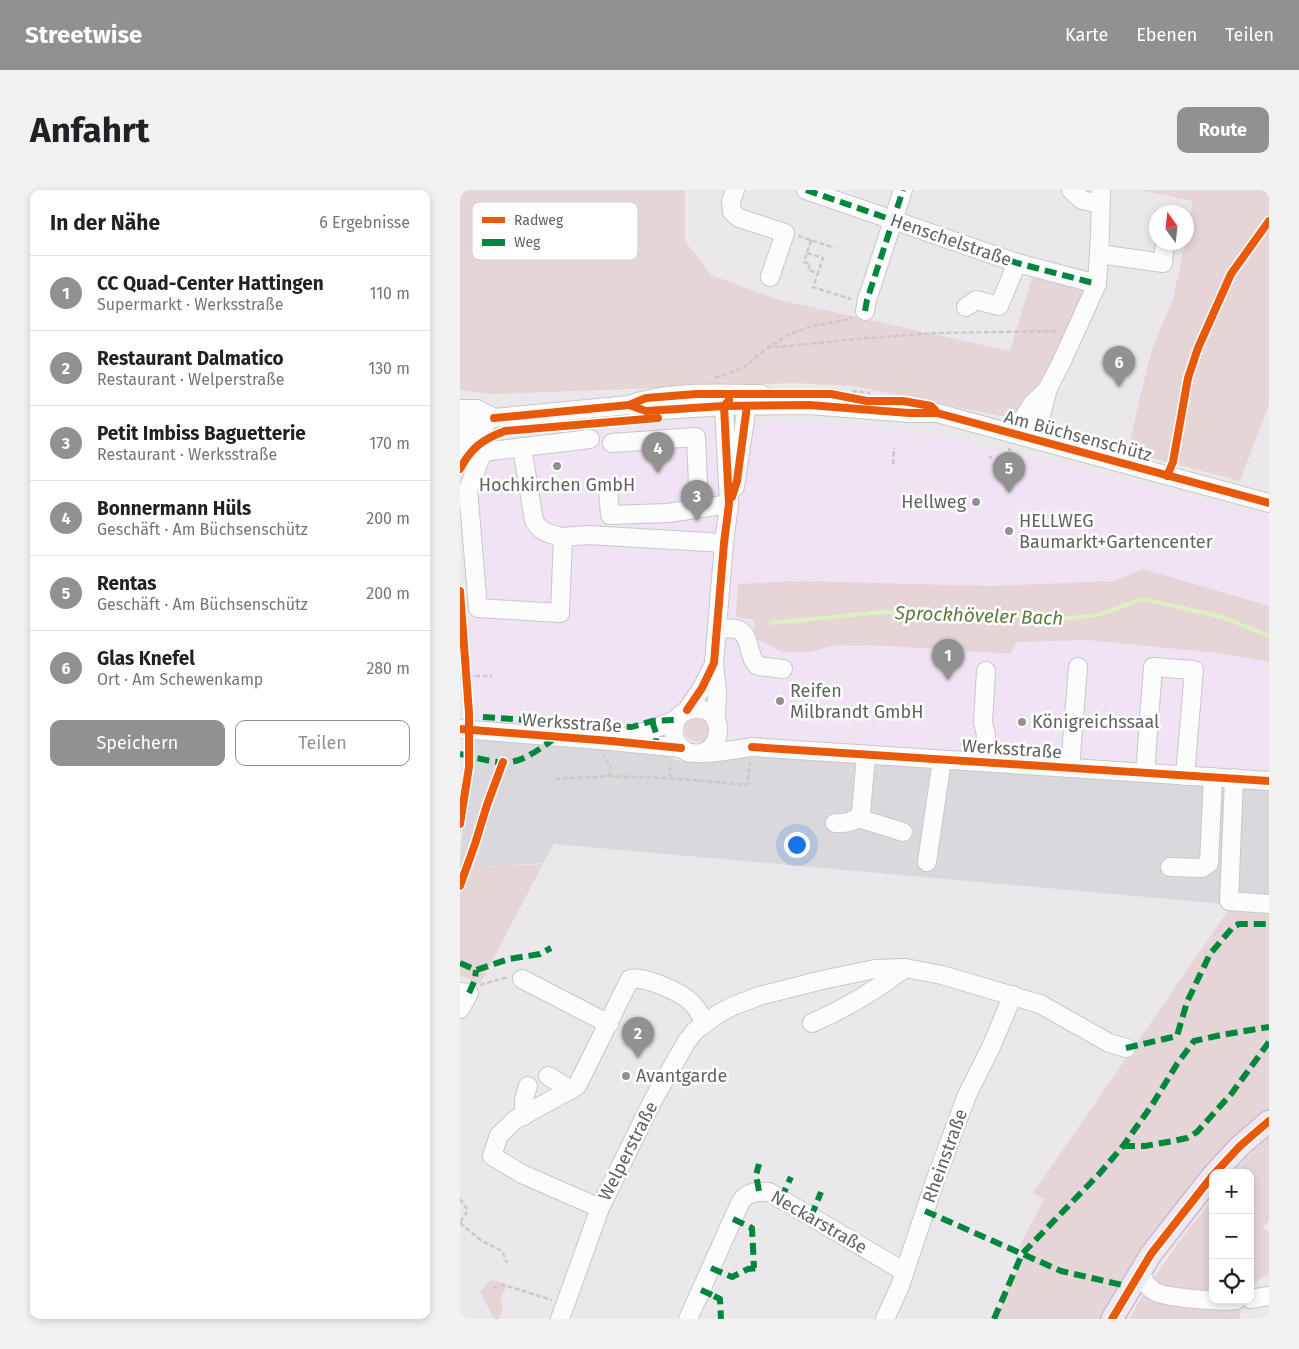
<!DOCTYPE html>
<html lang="de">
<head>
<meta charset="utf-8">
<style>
	:root { --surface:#fff; --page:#f2f2f2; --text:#202124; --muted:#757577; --line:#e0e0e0; --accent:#919290 }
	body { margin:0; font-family:"Fira Sans",sans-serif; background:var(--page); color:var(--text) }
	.controls { position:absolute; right:15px; bottom:15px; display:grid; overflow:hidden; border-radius:10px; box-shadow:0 2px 8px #0003 }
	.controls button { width:45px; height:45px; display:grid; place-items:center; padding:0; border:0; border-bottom:1px solid var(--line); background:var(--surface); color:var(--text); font:25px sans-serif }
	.compass { position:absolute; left:689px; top:15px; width:45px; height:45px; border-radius:50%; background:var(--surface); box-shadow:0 2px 8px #0003; rotate:345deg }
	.you { position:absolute; left:336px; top:654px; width:18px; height:18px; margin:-12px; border:4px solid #fff; border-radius:50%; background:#1a73e8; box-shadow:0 0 0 8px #1a73e833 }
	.badge { display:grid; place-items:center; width:32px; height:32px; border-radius:50%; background:var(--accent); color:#fff; font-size:16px; font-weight:700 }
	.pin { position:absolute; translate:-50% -41px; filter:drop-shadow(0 1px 2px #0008) }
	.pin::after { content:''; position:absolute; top:26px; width:18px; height:15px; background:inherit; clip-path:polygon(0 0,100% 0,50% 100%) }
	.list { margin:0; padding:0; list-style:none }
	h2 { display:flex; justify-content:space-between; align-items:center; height:65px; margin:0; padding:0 20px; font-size:21px }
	h2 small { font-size:16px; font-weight:400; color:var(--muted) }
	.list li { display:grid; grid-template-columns:32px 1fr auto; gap:15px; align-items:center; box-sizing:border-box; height:75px; padding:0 20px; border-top:1px solid var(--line) }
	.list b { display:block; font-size:19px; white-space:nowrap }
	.list p { margin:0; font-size:16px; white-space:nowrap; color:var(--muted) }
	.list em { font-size:16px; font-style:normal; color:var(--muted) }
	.actions { display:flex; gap:10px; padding:15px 20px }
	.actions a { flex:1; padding:11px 0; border:1px solid var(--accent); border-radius:10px; text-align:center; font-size:18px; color:var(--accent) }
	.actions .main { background:var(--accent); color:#fff }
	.icon { flex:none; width:28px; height:28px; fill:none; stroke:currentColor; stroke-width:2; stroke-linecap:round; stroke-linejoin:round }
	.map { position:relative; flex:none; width:809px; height:1129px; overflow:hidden; border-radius:10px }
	header { display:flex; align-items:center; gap:30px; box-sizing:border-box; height:70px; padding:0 25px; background:var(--accent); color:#fff }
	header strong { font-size:24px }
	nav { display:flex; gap:28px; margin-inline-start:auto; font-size:18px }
	.intro { display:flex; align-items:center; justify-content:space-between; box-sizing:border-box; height:120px; padding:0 30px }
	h1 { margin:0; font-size:35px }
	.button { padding:12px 22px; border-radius:10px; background:var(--accent); color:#fff; font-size:18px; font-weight:700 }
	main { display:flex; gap:30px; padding:0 30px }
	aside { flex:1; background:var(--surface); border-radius:10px; box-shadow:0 2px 8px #0003 }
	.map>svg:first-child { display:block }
	.commercial { fill:#f0e3f4 }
	.industrial { fill:#dad8dc }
	.green { fill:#e6d5d7 }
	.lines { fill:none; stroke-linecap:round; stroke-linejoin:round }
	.stream { stroke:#dcf1c1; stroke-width:4 }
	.minor-casing { stroke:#c8c7c9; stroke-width:20 }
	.major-casing { stroke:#cbb9d1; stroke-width:24 }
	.path { stroke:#cac9c7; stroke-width:2.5; stroke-dasharray:5 2.5; stroke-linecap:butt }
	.minor { stroke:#fcfcfc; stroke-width:18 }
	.major { stroke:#f0e9f2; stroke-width:21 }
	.quiet { stroke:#00873e; stroke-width:6; stroke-dasharray:12 6; stroke-linecap:butt }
	.cycleway-casing { stroke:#fff; stroke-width:11 }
	.cycleway { stroke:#e8590c; stroke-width:8 }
	.poi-dot { fill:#919290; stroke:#fff; stroke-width:2 }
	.labels { text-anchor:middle; stroke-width:5; stroke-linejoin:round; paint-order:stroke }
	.street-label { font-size:18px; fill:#61645e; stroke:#fff }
	.poi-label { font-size:18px; fill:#61645e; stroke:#fff; text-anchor:start }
	.water-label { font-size:19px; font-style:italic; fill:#5a7c3d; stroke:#fff }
	.key { fill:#fff; stroke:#d0d0cf; stroke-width:1 }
	.key-label { font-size:14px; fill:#61645e }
</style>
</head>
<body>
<header>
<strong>Streetwise</strong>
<nav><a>Karte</a><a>Ebenen</a><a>Teilen</a></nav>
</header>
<div class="intro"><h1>Anfahrt</h1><a class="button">Route</a></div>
<main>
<aside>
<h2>In der Nähe<small>6 Ergebnisse</small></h2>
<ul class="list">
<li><span class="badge">1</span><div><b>CC Quad-Center Hattingen</b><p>Supermarkt · Werksstraße</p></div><em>110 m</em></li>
<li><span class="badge">2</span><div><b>Restaurant Dalmatico</b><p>Restaurant · Welperstraße</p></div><em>130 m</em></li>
<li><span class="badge">3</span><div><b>Petit Imbiss Baguetterie</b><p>Restaurant · Werksstraße</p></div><em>170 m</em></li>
<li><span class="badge">4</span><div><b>Bonnermann Hüls</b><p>Geschäft · Am Büchsenschütz</p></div><em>200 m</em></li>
<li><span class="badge">5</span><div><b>Rentas</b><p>Geschäft · Am Büchsenschütz</p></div><em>200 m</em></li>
<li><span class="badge">6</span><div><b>Glas Knefel</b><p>Ort · Am Schewenkamp</p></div><em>280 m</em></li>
</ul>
<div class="actions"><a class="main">Speichern</a><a>Teilen</a></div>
</aside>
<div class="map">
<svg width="809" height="1129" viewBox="0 0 809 1129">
	<rect width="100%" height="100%" fill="#ebe8ec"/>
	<polygon class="commercial" points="243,230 315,230 391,235 455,242 489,248 537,261 553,261 809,327 809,416 683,379 654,391 532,396 339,390 278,394 276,427 294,430 350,462 376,455 430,456 627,450 757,463 809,472 809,584 286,549 274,542 266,525 259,515 206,528 162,543 10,533 7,432 0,350 0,294 16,263 32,251 54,241"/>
	<polygon class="industrial" points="12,547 201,560 215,570 228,572 263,562 809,595 809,718 94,654 83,673 22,677 0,666"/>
	<g class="green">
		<polygon points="0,0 225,0 225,51 251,85 319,110 550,161 573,84 627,94 595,170 555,229 394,196 333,193 31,204 0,200"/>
		<polygon points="680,0 809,0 809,214 780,291 668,262 680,207 692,159 713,109 725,53 726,52 727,44 733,11"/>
		<polygon points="683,379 809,416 809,472 757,463 627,450 557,452 550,464 430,456 376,455 350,462 321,462 294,447 294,430 276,427 278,394 339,391 532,396 654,391"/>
		<circle cx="237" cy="540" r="12"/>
		<polygon points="0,666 22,677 83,674 20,794 0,785"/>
		<polygon points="772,715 809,718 809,919 771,953 644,1129 536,1129 549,1094 566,1060 559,1057 584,1009 573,1003"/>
		<polygon points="809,947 809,1030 803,1038 809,1042 809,1083 790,1096 790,983 774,983 787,967"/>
		<path d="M753 1009V1110H778L780 1129H669C693 1086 722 1046 753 1009Z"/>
		<polygon points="31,1089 47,1094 40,1110 43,1117 39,1129 34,1129 20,1102"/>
	</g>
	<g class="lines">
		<polyline class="stream" points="311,433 424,422 495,425 517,421 592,430 638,425 683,409 762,427 809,446"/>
		<g class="minor-casing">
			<g id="minor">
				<polyline points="275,0 271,11 272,22 279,28 325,43 310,87"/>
				<polyline points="346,0 557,73 637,94"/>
				<polyline points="611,0 622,10 640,14"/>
				<polyline points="639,64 703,73 705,52"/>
				<polyline points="506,117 516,110 539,116 557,73"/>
				<polyline points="405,121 407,110 443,0"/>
				<polyline points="169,215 186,221 264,216 349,215 449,223 477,223 809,313"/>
				<polyline points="0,219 17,219 34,228"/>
				<path d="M0 236 11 235 34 228 169 215C210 200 258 204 301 204"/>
				<polyline points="553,244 573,213 588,199"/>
				<polyline points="130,249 23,262 8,299 18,418 100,423 103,347 128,345 264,353"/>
				<polyline points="575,249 588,198 601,173 637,94 640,45 641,0"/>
				<polyline points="152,253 236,247 239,318"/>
				<path d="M62 257 74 331C82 343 89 344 103 347"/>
				<polyline points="0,258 8,248 27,233"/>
				<polyline points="275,297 287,216"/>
				<polyline points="148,300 150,325 208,323 269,314"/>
				<path d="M257 438C263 439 271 438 277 439 292 444 287 468 298 476L323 479"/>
				<polyline points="227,520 242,498 254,474"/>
				<polyline points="256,530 257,501 254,473 264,353 269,314 264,216 271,206"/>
				<polyline points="0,539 151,551 221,558"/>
				<polyline points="164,547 188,541 216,530"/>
				<path d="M245 562C266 550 261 518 236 519 211 519 206 552 227 562 236 566 281 559 292 557L809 591"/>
				<polyline points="524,572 526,545 523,532 526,481"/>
				<polyline points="610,578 618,477"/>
				<polyline points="685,583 693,477 734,480 725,586"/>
				<polyline points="774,588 769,711 809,714"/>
				<polyline points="398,628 443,642"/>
				<path d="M375 633C386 633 395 633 401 623L406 565"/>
				<polyline points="467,672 482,570"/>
				<polyline points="710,677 742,678 749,673 753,587"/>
				<polyline points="62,789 149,834"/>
				<polyline points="0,802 9,803 0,819"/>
				<path d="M352 833C387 818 416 800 445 778"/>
				<polyline points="88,886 111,900"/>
				<polyline points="64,926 64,909 68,896"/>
				<path d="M140 1018 62 984 32 966 39 945 55 930 117 896 170 789C185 786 221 802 232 813 237 818 241 826 245 832"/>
				<path d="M680 1082C683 1090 687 1096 694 1101 704 1108 762 1112 776 1110"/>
				<polyline points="790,1109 809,1106"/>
				<polyline points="100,1129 140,1018 193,910 227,851 235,841 258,824 273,816 299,806 362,790 415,779 445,778 482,785 580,814 649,853 666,858"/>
				<path d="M228 1129 281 1011C288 1002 297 1001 309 1002L445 1082"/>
				<polyline points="425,1129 440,1096 475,991 507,905 531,857 553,805"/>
			</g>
		</g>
		<g class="major-casing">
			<g id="major">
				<polyline points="755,983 780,956 809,931"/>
				<polyline points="652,1129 691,1064 753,985"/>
			</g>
		</g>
		<g class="path">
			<polyline points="338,46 375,58"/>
			<polyline points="351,50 344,72 350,74 348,80 358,83 353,97 391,109"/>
			<polyline points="347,63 363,68 358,83"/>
			<polyline points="307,158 397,149 475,143 599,141"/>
			<polyline points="255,188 283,178 307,158 328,145 352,136 386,130 392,127"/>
			<polyline points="392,201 410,203"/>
			<polyline points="530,269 531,266"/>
			<polyline points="433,274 434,258"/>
			<polyline points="543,275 550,259 548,259"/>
			<polyline points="0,486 32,486"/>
			<polyline points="149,586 210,588 210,573"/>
			<polyline points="210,588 287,595 290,572"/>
			<polyline points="95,589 149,586 151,578 143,565"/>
			<polyline points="20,795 48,787"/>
			<polyline points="0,1009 8,1020 0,1033"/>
			<polyline points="0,1033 22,1051 42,1061 47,1073"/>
			<polyline points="33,1098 44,1095 92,1110"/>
		</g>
		<use href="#minor" class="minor"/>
		<use href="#major" class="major"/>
		<g class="quiet">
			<polyline points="346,0 557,73 637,94"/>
			<polyline points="405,121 407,110 443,0"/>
			<polyline points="23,527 172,537 192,531 216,530"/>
			<polyline points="192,531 196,543 196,555"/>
			<path d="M0 564C15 567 34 574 50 572 67 570 83 556 97 547"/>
			<polyline points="0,773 16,780 49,769 80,764 91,758"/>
			<polyline points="9,803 15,790 16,780"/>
			<polyline points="666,858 717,846 727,812 750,764 773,737 779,734 809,734"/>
			<polyline points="663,956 685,956 713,951 727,948 737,942 772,903 809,852"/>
			<polyline points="299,1001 296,985 299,974"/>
			<polyline points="321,1009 331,987"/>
			<polyline points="465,1021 601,1081 671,1097"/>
			<polyline points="351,1027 361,1002"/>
			<polyline points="273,1029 292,1038 294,1078"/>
			<polyline points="251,1078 272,1087 288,1079 299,1078"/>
			<polyline points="241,1100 252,1105"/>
			<polyline points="254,1106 260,1109 261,1129"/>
			<polyline points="534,1129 562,1064 640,983 663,956 692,915 717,874 734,851 761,845 809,837"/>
		</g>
		<g class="cycleway-casing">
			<g id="cycleway">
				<polyline points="169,215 186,221 264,216 349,215 449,223 477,223 809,313"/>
				<polyline points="34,228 169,215 186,208 236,204 371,204 407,211 443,211 471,216 475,220"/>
				<path d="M0 279C11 258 23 249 45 241L198 228"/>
				<polyline points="707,286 713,272 728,188 738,158 771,84 809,31"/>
				<polyline points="272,307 277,291 287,216"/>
				<polyline points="0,401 9,523 9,577 0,634"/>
				<polyline points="227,520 242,498 254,473 264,353 269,314 264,216 269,210"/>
				<polyline points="0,539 151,551 221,558"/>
				<polyline points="292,557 809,591"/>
				<polyline points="0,696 15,654 27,615 43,572"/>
				<polyline points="755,983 780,956 809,931"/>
				<polyline points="652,1129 691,1064 753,985"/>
			</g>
		</g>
		<use href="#cycleway" class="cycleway"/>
	</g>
	<g class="poi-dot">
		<circle cx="97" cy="276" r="5"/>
		<circle cx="516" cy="312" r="5"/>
		<circle cx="549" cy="341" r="5"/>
		<circle cx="320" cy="511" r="5"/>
		<circle cx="562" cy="532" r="5"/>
		<circle cx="166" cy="886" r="5"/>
	</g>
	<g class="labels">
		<g class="street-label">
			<text transform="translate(491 50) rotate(19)" y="6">Henschelstraße</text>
			<text transform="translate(618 246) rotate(15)" y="6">Am Büchsenschütz</text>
			<text transform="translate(112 533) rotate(4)" y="6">Werksstraße</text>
			<text transform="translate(552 559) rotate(4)" y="6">Werksstraße</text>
			<text transform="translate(168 961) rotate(-63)" y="6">Welperstraße</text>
			<text transform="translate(485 966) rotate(-70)" y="6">Rheinstraße</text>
			<text transform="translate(359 1032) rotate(30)" y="6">Neckarstraße</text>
		</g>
		<g class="poi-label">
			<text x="97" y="301" text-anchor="middle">Hochkirchen GmbH</text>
			<text x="506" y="318" text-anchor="end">Hellweg</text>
			<text x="559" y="337">HELLWEG<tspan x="559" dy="21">Baumarkt+Gartencenter</tspan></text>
			<text x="330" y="507">Reifen<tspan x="330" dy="21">Milbrandt GmbH</tspan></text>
			<text x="572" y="538">Königreichssaal</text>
			<text x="176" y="892">Avantgarde</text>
		</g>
		<g class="water-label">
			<text transform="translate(519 425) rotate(2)" y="7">Sprockhöveler Bach</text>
		</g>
	</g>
	<rect x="12" y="12" width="166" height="58" rx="8" class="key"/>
	<rect x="22" y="27" width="23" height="6" fill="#e8590c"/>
	<rect x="22" y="49" width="23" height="7" fill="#00873e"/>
	<g class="key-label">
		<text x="54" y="35">Radweg</text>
		<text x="54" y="57">Weg</text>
	</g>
</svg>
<div class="controls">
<button>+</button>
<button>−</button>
<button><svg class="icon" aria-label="locate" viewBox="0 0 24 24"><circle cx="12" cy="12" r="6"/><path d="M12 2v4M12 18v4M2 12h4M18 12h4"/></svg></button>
</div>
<svg class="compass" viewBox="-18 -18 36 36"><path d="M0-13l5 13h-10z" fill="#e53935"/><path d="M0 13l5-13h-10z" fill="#757577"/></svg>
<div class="you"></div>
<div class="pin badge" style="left:488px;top:490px">1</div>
<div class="pin badge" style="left:178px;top:868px">2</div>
<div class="pin badge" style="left:237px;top:331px">3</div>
<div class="pin badge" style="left:198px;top:283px">4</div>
<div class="pin badge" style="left:549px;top:303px">5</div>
<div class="pin badge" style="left:659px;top:197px">6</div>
</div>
</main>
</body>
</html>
